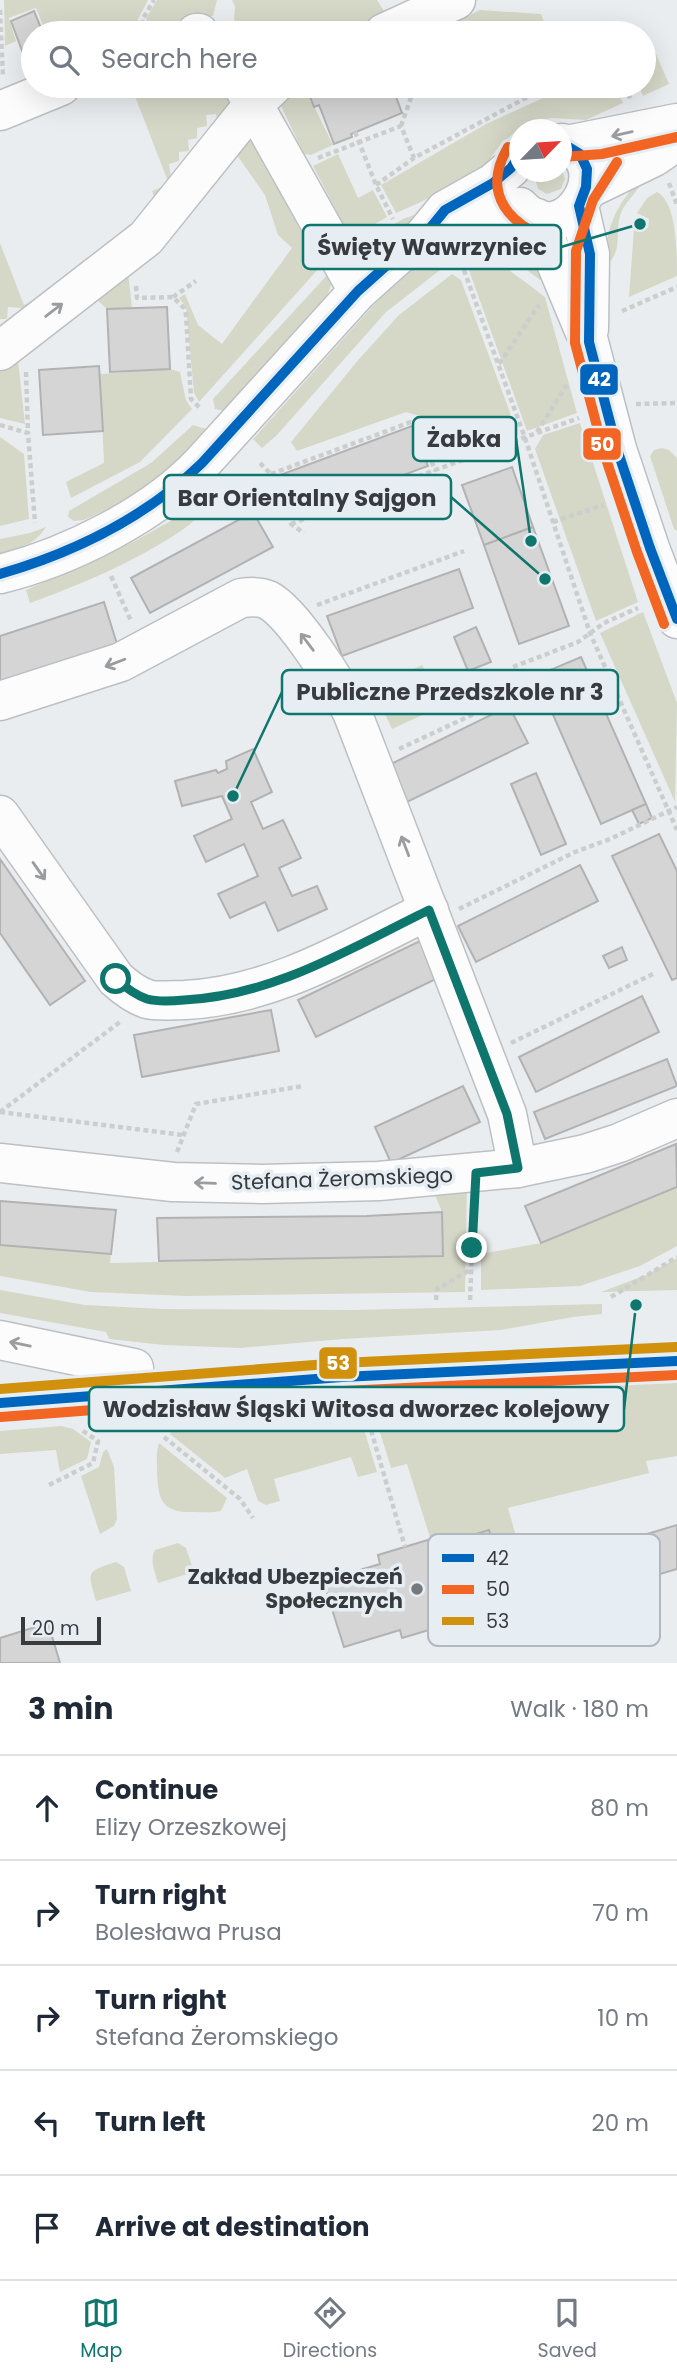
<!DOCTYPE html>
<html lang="en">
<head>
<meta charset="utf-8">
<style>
	:root { --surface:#fff; --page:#f6f6f7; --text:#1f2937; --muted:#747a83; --line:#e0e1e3; --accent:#0f766e }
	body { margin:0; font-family:Poppins,sans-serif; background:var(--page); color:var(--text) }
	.compass { position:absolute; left:509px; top:119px; width:63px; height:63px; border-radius:50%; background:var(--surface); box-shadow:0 7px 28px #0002; rotate:65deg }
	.scale { position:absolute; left:21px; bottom:18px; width:80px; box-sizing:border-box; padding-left:7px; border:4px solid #383b3e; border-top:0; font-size:19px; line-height:24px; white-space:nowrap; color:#383b3e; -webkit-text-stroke:5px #e6eef4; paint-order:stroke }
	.stop { position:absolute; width:21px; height:21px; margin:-16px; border:5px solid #0f766e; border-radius:50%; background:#fff }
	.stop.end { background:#0f766e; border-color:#fff; box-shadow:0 2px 7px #0008 }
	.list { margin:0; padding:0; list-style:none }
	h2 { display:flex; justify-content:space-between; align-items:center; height:91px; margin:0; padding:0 28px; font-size:30px }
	h2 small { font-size:23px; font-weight:400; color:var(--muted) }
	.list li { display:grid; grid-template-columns:46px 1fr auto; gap:21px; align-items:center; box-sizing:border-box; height:105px; padding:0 28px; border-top:2px solid var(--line) }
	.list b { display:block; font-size:26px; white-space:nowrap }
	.list p { margin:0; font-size:23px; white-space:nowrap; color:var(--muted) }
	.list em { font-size:23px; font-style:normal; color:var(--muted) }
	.icon { flex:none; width:38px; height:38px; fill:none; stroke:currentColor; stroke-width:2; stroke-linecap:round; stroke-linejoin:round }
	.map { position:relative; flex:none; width:677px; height:1663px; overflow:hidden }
	.search { position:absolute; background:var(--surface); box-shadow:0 7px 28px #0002; left:21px; right:21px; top:21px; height:77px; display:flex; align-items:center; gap:18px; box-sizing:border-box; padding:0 24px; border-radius:38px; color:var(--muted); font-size:26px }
	.sheet { height:616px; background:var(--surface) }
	nav { display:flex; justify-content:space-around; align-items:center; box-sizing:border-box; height:98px; border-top:2px solid var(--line); background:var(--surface); font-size:19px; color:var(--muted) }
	nav a { display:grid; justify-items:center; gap:4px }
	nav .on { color:var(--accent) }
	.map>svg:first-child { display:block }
	.green { fill:#d5d8c7 }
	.building { fill:#d5d5d5; stroke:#b2b2b2; stroke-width:2 }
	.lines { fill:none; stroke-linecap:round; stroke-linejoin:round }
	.minor-casing { stroke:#bdc0c2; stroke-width:41 }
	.major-casing { stroke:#bdc0c2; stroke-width:41 }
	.path { stroke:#cccece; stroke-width:4.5; stroke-dasharray:5 3.5; stroke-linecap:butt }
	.minor { stroke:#fcfcfd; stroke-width:38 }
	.major { stroke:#fcfcfd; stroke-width:38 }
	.bus-1-casing { stroke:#e6eef4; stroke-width:16 }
	.bus-2-casing { stroke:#e6eef4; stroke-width:16 }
	.bus-3-casing { stroke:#e6eef4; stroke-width:16 }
	.bus-1 { stroke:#0065bd; stroke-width:10 }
	.bus-2 { stroke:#f26522; stroke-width:10 }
	.bus-3 { stroke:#d1910c; stroke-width:10 }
	.oneway { stroke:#9a9c9e }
	.route { stroke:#0f766e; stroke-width:9 }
	.poi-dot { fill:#76797c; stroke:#e6eef4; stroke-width:2.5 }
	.labels { text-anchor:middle; stroke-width:7; stroke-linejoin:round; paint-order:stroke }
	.street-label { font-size:21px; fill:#383b3e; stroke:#e6eef4 }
	.poi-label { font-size:21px; font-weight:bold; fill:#383b3e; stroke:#e6eef4; text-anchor:end }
	.key { fill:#e6eef4; stroke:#b2b8bd; stroke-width:2 }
	.key-label { font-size:19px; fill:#383b3e }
	.leader { fill:none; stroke:#0f766e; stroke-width:2.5 }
	.callout-dot { fill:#0f766e; stroke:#e6eef4; stroke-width:2.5 }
	.callout { fill:#e6eef4; stroke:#0f766e; stroke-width:2.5 }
	.callout-label { font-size:23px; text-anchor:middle; font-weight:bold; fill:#383b3e }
	.line-badge { stroke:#e6eef4; stroke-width:2.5 }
	.badge-label { font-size:19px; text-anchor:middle; font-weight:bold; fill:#fff }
</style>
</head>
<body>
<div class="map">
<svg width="677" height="1663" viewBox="0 0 677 1663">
	<rect width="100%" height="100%" fill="#eaedf0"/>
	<g class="green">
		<polygon points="4,0 148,0 138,19 141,33 46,33 36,8 9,18 16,41 5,46"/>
		<polygon points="157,0 217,0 213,16 187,18 151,31 146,19"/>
		<polygon points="232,0 377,0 384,11 379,25 362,33 245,33 234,20 235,7"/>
		<polygon points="480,10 541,14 548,33 442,33 452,24"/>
		<polygon points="654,49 669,84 643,96 639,86 644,86 644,54"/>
		<polygon points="131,86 224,86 236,91 219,134 216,114 206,115 207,126 197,128 197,138 188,140 189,151 179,152 179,161 169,164 173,191 155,198 152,191 169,184"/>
		<polygon points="304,86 333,145 311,155 304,154 281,106 282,99 293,90 294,87"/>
		<polygon points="569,86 615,86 623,103 586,120 552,118 527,122 500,145 484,167 421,202 396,213 381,185 486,124"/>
		<polygon points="247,135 270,149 263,162 310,248 324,251 325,254 316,262 320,267 199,402 194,393 186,307 179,298 185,294 198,325 222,344 292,248 278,235 265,195 234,151"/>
		<polygon points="338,154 358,198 373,190 387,217 360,233 353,234 347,231 313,166"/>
		<polygon points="562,169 565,179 561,189 547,194 538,189 535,179 537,172 562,172"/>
		<path d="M636 184 639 187C633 196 622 206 620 216 615 234 623 251 607 264 604 231 615 208 636 184Z"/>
		<path d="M657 192C677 202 677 253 677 276L629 297 634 229 648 228 649 219 637 213 647 198Z"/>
		<polygon points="428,210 388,238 364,252 354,250 358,245 403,219"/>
		<path d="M507 234C530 240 537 258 549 277L540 280 490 242 487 236Z"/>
		<polygon points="0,243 24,305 44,295 22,327 22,308 8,307 7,319 0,319"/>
		<polygon points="470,247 386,312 277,435 262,448 253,439 389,288 418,264 449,248"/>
		<polygon points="480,254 489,255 545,297 577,413 527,431 467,265"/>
		<polygon points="128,272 132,308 107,309 98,301 98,295"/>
		<path d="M330 272C334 284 329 292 323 302L225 411 215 409 213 399Z"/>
		<polygon points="452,274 461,280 518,434 502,441 406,412 297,451 291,442 359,359 399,315"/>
		<polygon points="17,351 25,424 0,418 0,364"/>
		<polygon points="170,369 180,372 186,400 192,409 140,462 71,498 66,482 104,463 100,374"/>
		<polygon points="580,423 638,602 596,621 535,449 543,435"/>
		<path d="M193 425 206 429C169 476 137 496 84 520L74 521 68 517 69 511 151 463Z"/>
		<polygon points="0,437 24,454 29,519 0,526"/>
		<polygon points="662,448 669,450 677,458 677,531 674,529 650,456 654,450"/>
		<path d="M221 477 231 487C215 502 199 518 182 530 135 562 82 584 30 603L26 590 135 541 174 519Z"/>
		<path d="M46 527C34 545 20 549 0 555V539L30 533Z"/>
		<polygon points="643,612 677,703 675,802 600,633"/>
		<polygon points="422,665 442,706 392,729 373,689"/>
		<polygon points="467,1184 465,1292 186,1296 91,1292 0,1276 0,1245 111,1254 110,1263 442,1256 442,1212 431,1185"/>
		<polygon points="677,1187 677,1246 640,1266 580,1286 481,1290 481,1254 541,1243"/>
		<polygon points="677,1258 677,1290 601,1292 646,1275"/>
		<polygon points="0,1290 85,1305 163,1309 353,1310 602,1304 602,1314 573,1317 501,1330 343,1339 240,1348 164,1345 109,1339 106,1332 0,1313"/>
		<polygon points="677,1380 677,1456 646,1461 649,1473 508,1508 533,1595 512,1601 489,1530 433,1547 407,1464 391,1468 371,1403 524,1385"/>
		<polygon points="356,1403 377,1472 358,1477 351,1457 274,1479 280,1501 266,1505 258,1501 247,1469 225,1478 170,1434 176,1426 193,1415"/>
		<polygon points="61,1426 73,1429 91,1442 87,1459 60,1472 56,1450 0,1454 0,1431"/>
		<path d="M159 1443 227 1498 221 1511C212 1513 203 1512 194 1512 161 1513 158 1500 157 1470 157 1461 156 1452 159 1443Z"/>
		<polygon points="107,1449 114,1467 117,1519 114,1526 100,1534 81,1476 99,1467 103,1452"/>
		<path d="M178 1543 186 1548 194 1572 158 1583C155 1572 149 1560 155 1550Z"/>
		<path d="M116 1562 124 1567 131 1591 96 1601C88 1571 85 1572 116 1562Z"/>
	</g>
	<g class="building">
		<polygon points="34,11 43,33 33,33 33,52 24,56 11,21"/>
		<rect x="178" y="86" width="12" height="11"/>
		<polygon points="306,86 387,86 391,95 395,94 402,113 351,134 352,137 334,144 319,105 314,107"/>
		<polygon points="167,307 170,369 110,372 107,309"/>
		<polygon points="99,366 103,431 43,435 39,370"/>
		<polygon points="412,426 428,466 295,515 280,475"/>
		<polygon points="512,467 533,527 484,545 462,485"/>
		<polygon points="253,512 273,547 150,613 131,578"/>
		<polygon points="533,527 569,626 519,644 484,545"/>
		<polygon points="459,569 473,608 342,656 327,616"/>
		<polygon points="104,602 117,644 0,681 0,636"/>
		<polygon points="476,627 491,662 468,671 454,637"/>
		<polygon points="581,657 646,804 601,824 536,676"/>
		<polygon points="509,706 528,743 405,803 387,766"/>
		<polygon points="253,749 272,792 251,802 263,829 283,820 301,858 279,868 292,896 317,886 327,909 278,931 265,902 230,918 218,894 258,876 244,844 206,862 194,836 232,819 222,796 182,806 175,781 216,770 218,773 227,769 226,761"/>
		<polygon points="536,773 566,844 541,855 511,784"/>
		<polygon points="646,804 652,818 639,824 632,810"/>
		<polygon points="659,834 677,871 677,978 672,980 612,856"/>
		<polygon points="0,859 85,981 50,1005 0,933"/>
		<polygon points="580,865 598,901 476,962 458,926"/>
		<polygon points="424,939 442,976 316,1037 298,1000"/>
		<polygon points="622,947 627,960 609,968 603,956"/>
		<polygon points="642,996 659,1032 536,1092 519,1057"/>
		<polygon points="271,1010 279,1051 142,1077 134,1035"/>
		<polygon points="667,1059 677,1086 545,1139 534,1112"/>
		<polygon points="463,1086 480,1122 391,1163 375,1127"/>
		<polygon points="676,1144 677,1187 541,1243 525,1206"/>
		<polygon points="0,1201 116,1210 111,1254 0,1245"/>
		<polygon points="442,1212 443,1256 159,1261 157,1218 367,1216"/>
		<polygon points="677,1525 677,1569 569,1601 557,1561"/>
		<polygon points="489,1530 510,1597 454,1614 456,1622 402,1638 400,1630 344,1647 323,1581 380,1564 378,1555 431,1539 433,1547"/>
		<polygon points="48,1623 60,1663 0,1663 0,1638"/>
	</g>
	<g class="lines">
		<g class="minor-casing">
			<g id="minor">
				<polyline points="196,33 199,33"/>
				<polyline points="384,33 456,0"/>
				<polyline points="243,86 358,291"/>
				<polyline points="0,111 61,86"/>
				<polyline points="567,145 677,123"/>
				<polyline points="588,189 654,157 677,141"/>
				<polyline points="579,206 590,254 589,329"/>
				<path d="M520 207C565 257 623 162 562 143"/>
				<polyline points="537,218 589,342 617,449 650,548 677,619"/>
				<polyline points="423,237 453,232 526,213"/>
				<polyline points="0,351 146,238 253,105 273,86"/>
				<path d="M0 574C69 557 153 515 202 463L358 291 396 257 423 237 445 210 493 183 511 168"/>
				<path d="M0 701 121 662 241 598C250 597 259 596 268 600 293 613 338 685 352 712L507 1114 518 1168"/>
				<path d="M0 815 116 979C126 988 135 995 147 999 158 1002 173 1000 185 1000 273 996 351 948 429 910"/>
				<polyline points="0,1163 173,1182 262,1184 379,1181 518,1168 585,1154 619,1143 677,1118"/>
				<polyline points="0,1340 134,1368"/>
			</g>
		</g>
		<g class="major-casing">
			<polyline id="major" points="0,1403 342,1377 677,1361"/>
		</g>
		<g class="path">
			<polyline points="0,10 3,77"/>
			<polyline points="228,23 234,25 239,33"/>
			<polyline points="146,33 142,20 154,0"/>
			<polyline points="625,86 631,100"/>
			<polyline points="401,126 415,86"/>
			<polyline points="523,130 527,126 538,125"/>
			<polyline points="355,132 376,185 393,219"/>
			<polyline points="318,158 401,126 414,158 548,86"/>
			<polyline points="669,183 677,205"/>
			<polyline points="376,185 414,158"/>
			<polyline points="461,262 525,438 590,633 677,830"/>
			<polyline points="136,286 137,298 173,297 184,308 186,315 191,399 200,408"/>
			<polyline points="173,297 196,281"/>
			<polyline points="622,311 677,287"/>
			<polyline points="499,364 539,305"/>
			<polyline points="26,372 28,433"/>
			<polyline points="636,404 677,403"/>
			<polyline points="416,422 435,470 502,446"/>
			<polyline points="0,425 28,433 35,523"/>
			<polyline points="537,432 568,383"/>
			<polyline points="260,463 271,474 291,524 304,533"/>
			<polyline points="271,474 411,422 503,445 579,418"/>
			<polyline points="553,522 604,505"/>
			<polyline points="291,524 435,470"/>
			<polyline points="111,576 131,621"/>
			<polyline points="317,605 464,551"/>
			<polyline points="513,667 578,642 604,623 638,608"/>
			<polyline points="399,749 523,691"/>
			<polyline points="459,909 575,852 610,839 677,807"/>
			<polyline points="511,1043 653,974"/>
			<polyline points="0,1112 120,1022"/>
			<polyline points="0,1112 183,1135"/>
			<polyline points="177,1152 196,1104 303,1086"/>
			<polyline points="611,1297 677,1257"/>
			<polyline points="436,1300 437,1289 470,1270"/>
			<polyline points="470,1300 474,1202"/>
			<polyline points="364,1406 405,1547"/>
			<polyline points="164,1437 240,1499 253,1518"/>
			<polyline points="49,1485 93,1463 98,1441 80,1429"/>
		</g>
		<use href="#minor" class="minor"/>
		<use href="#major" class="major"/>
		<g class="bus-1-casing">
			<g id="bus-1">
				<polyline points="562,143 580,154 587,169 586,187 579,206 590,254 589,342 617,449 650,548 677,619"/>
				<path d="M0 574C76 552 145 518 202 463L358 291 396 257 423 237 445 210 493 183 511 168 520 155"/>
				<polyline points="0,1403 342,1377 677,1361"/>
			</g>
		</g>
		<g class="bus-2-casing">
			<g id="bus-2">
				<path d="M508 147C488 181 496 210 530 230"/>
				<polyline points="562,157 602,154 677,137"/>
				<polyline points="617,162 593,200 576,251 575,343 604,453 637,552 664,624"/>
				<polyline points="1,1417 343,1391 677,1375"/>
			</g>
		</g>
		<g class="bus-3-casing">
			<polyline id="bus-3" points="0,1389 341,1363 676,1347"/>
		</g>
		<use href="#bus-1" class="bus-1"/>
		<use href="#bus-2" class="bus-2"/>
		<use href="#bus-3" class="bus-3"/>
	</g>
	<defs><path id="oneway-shaft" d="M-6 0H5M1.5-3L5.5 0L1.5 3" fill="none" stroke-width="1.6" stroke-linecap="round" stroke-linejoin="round" transform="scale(1.75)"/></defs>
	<g class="oneway">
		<use href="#oneway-shaft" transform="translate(622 134) rotate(167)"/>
		<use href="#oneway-shaft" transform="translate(54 310) rotate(-37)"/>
		<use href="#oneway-shaft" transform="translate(307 642) rotate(-127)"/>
		<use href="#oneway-shaft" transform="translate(115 663) rotate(159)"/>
		<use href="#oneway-shaft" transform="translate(405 846) rotate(-111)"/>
		<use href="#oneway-shaft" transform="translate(39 871) rotate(55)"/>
		<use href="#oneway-shaft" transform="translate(205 1183) rotate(-178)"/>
		<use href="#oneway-shaft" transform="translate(20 1344) rotate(-168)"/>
	</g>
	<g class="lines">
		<path class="route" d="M116 979C126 988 135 995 147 999 158 1002 173 1001 184 1000 273 996 351 948 429 910L507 1114 518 1168 476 1173 472 1248"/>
	</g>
	<circle class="poi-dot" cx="417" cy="1589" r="7"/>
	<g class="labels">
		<g class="street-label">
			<text transform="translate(342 1179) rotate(-2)" y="7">Stefana Żeromskiego</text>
		</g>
		<g class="poi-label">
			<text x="403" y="1584">Zakład Ubezpieczeń<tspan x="403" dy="24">Społecznych</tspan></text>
		</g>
	</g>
	<rect x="428" y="1534" width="232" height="112" rx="10" class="key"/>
	<rect x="442" y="1554" width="32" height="8" fill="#0065bd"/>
	<rect x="442" y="1585" width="32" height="9" fill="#f26522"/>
	<rect x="442" y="1617" width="32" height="8" fill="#d1910c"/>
	<g class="key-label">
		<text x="486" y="1565">42</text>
		<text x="486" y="1596">50</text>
		<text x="486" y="1628">53</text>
	</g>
	<path class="leader" d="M640 224L561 247M531 541L516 439M545 579L451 497M233 796L282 692M636 1305L624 1409"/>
	<g class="callout-dot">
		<circle cx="640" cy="224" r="7"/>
		<circle cx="531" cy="541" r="7"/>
		<circle cx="545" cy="579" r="7"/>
		<circle cx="233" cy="796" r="7"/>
		<circle cx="636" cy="1305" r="7"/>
	</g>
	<g class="callout">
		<rect x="303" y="225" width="258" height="44" rx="7"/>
		<rect x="413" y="417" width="103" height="44" rx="7"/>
		<rect x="164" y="475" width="287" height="44" rx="7"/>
		<rect x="282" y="670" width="336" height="44" rx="7"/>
		<rect x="89" y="1387" width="535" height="44" rx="7"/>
	</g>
	<g class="callout-label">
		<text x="432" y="255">Święty Wawrzyniec</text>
		<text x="464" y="447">Żabka</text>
		<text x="307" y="506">Bar Orientalny Sajgon</text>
		<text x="450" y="700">Publiczne Przedszkole nr 3</text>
		<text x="356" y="1417">Wodzisław Śląski Witosa dworzec kolejowy</text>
	</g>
	<g class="line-badge">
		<rect x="579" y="363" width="40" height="33" rx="7" fill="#0065bd"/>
		<rect x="582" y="427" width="40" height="34" rx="7" fill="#f26522"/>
		<rect x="318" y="1346" width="40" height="34" rx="7" fill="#d1910c"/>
	</g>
	<g class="badge-label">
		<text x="599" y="386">42</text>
		<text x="602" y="451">50</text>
		<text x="338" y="1370">53</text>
	</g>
</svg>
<svg class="compass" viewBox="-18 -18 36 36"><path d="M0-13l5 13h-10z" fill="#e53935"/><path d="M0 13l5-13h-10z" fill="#747a83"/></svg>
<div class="scale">20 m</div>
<div class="stop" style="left:116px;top:979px"></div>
<div class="stop end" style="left:472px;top:1248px"></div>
<div class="search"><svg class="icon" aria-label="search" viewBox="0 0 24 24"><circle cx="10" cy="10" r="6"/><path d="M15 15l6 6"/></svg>Search here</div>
</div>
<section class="sheet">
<h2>3 min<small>Walk · 180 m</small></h2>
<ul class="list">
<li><svg class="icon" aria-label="ahead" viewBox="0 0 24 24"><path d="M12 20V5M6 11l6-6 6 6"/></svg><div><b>Continue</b><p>Elizy Orzeszkowej</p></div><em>80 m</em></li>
<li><svg class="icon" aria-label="right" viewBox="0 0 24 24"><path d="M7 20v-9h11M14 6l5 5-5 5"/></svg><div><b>Turn right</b><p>Bolesława Prusa</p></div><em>70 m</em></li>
<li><svg class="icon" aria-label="right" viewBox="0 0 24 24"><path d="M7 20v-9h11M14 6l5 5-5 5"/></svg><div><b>Turn right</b><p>Stefana Żeromskiego</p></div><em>10 m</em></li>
<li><svg class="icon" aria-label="left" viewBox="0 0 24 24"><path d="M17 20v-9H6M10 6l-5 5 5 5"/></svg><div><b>Turn left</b></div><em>20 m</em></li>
<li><svg class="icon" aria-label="arrive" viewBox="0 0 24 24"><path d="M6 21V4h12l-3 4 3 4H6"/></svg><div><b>Arrive at destination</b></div></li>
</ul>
</section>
<nav>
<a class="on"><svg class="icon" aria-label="map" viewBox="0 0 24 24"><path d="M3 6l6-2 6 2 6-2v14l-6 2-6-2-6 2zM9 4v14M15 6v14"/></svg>Map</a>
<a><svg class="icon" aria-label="directions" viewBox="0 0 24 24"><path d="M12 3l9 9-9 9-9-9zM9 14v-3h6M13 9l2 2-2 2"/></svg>Directions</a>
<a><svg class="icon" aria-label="saved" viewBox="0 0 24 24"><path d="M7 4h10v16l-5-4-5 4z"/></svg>Saved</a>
</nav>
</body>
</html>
